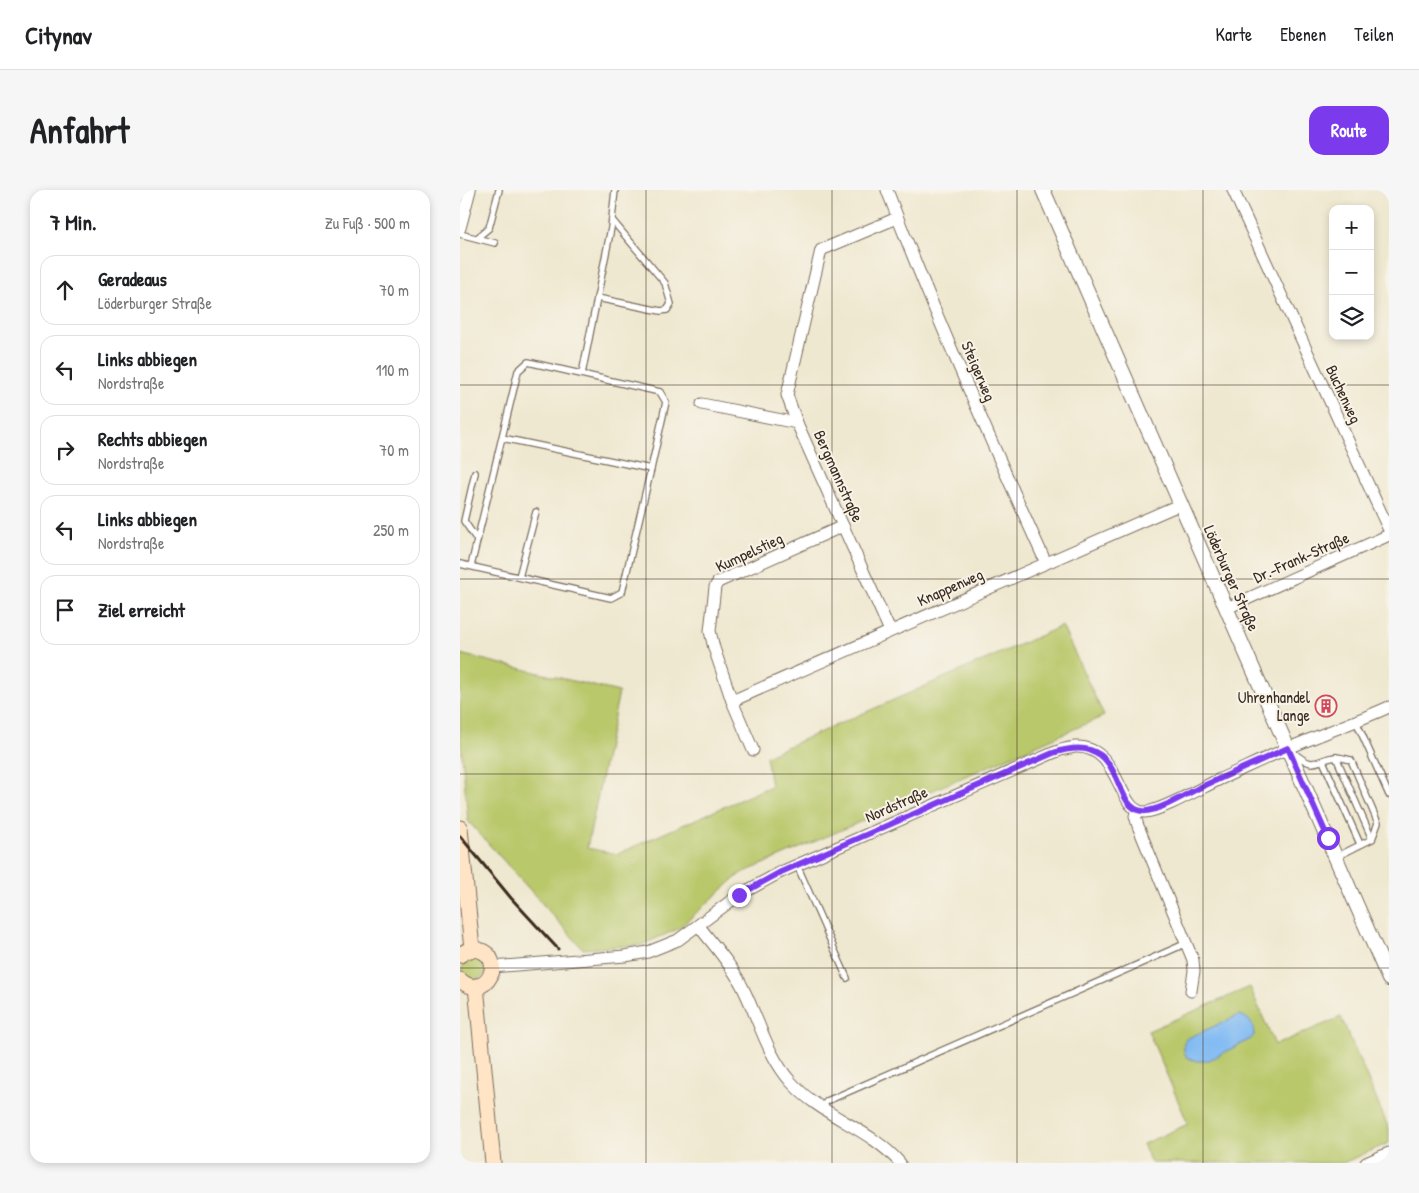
<!DOCTYPE html>
<html lang="de">
<head>
<meta charset="utf-8">
<style>
	:root { --surface:#fff; --page:#f6f6f6; --text:#202124; --muted:#757577; --line:#e0e0e0; --accent:#7c3aed }
	body { margin:0; font-family:"Patrick Hand",sans-serif; background:var(--page); color:var(--text) }
	.controls { position:absolute; right:15px; top:15px; display:grid; overflow:hidden; border-radius:10px; box-shadow:0 2px 8px #0003 }
	.controls button { width:45px; height:45px; display:grid; place-items:center; padding:0; border:0; border-bottom:1px solid var(--line); background:var(--surface); color:var(--text); font:25px sans-serif }
	.stop { position:absolute; width:15px; height:15px; margin:-11px; border:4px solid #7c3aed; border-radius:50%; background:#fff }
	.stop.end { background:#7c3aed; border-color:#fff; box-shadow:0 1px 5px #0008 }
	.list { margin:0; padding:0; list-style:none }
	h2 { display:flex; justify-content:space-between; align-items:center; height:65px; margin:0; padding:0 20px; font-size:21px }
	h2 small { font-size:16px; font-weight:400; color:var(--muted) }
	.list li { display:grid; grid-template-columns:32px 1fr auto; gap:15px; align-items:center; box-sizing:border-box; height:70px; margin:0 10px 10px; padding:0 10px; border:1px solid var(--line); border-radius:15px }
	.list b { display:block; font-size:19px; white-space:nowrap }
	.list p { margin:0; font-size:16px; white-space:nowrap; color:var(--muted) }
	.list em { font-size:16px; font-style:normal; color:var(--muted) }
	.icon { flex:none; width:28px; height:28px; fill:none; stroke:currentColor; stroke-width:2; stroke-linecap:round; stroke-linejoin:round }
	.map { position:relative; flex:none; width:929px; height:973px; overflow:hidden; border-radius:15px }
	header { display:flex; align-items:center; gap:30px; box-sizing:border-box; height:70px; padding:0 25px; background:var(--surface); border-bottom:1px solid var(--line) }
	header strong { font-size:24px }
	nav { display:flex; gap:28px; margin-inline-start:auto; font-size:18px }
	.intro { display:flex; align-items:center; justify-content:space-between; box-sizing:border-box; height:120px; padding:0 30px }
	h1 { margin:0; font-size:35px }
	.button { padding:12px 22px; border-radius:15px; background:var(--accent); color:#fff; font-size:18px; font-weight:700 }
	main { display:flex; gap:30px; padding:0 30px }
	aside { flex:1; background:var(--surface); border-radius:15px; box-shadow:0 2px 8px #0003 }
	.map>svg:first-child { display:block }
	.green { fill:#b9c86b; stroke:#7a7944 }
	.water { fill:#82bbf3; stroke:#5e7288 }
	.lines { fill:none; stroke-linecap:round; stroke-linejoin:round }
	.service-casing { stroke:#7a6c5c; stroke-width:8 }
	.minor-casing { stroke:#7a6c5c; stroke-width:13 }
	.tertiary-casing { stroke:#7a6c5c; stroke-width:16 }
	.secondary-casing { stroke:#7a6c5c; stroke-width:17 }
	.service { stroke:#fff; stroke-width:5.5 }
	.minor { stroke:#fff; stroke-width:11 }
	.tertiary { stroke:#fff; stroke-width:14 }
	.secondary { stroke:#ffe4c6; stroke-width:15 }
	.rail { stroke:#3b2a1e; stroke-width:3 }
	.route { stroke:#7c3aed; stroke-width:6 }
	.grid { fill:none; stroke:#3b2a1e; stroke-width:1; stroke-opacity:0.55 }
	.labels { text-anchor:middle; stroke-width:4; stroke-linejoin:round; paint-order:stroke }
	.street-label { font-size:16px; fill:#3b2a1e; stroke:#f7f3e8 }
	.poi-label { font-size:16px; fill:#3b2a1e; stroke:#f7f3e8; text-anchor:end }
</style>
</head>
<body>
<header>
<strong>Citynav</strong>
<nav><a>Karte</a><a>Ebenen</a><a>Teilen</a></nav>
</header>
<div class="intro"><h1>Anfahrt</h1><a class="button">Route</a></div>
<main>
<aside>
<h2>7 Min.<small>Zu Fuß · 500 m</small></h2>
<ul class="list">
<li><svg class="icon" aria-label="ahead" viewBox="0 0 24 24"><path d="M12 20V5M6 11l6-6 6 6"/></svg><div><b>Geradeaus</b><p>Löderburger Straße</p></div><em>70 m</em></li>
<li><svg class="icon" aria-label="left" viewBox="0 0 24 24"><path d="M17 20v-9H6M10 6l-5 5 5 5"/></svg><div><b>Links abbiegen</b><p>Nordstraße</p></div><em>110 m</em></li>
<li><svg class="icon" aria-label="right" viewBox="0 0 24 24"><path d="M7 20v-9h11M14 6l5 5-5 5"/></svg><div><b>Rechts abbiegen</b><p>Nordstraße</p></div><em>70 m</em></li>
<li><svg class="icon" aria-label="left" viewBox="0 0 24 24"><path d="M17 20v-9H6M10 6l-5 5 5 5"/></svg><div><b>Links abbiegen</b><p>Nordstraße</p></div><em>250 m</em></li>
<li><svg class="icon" aria-label="arrive" viewBox="0 0 24 24"><path d="M6 21V4h12l-3 4 3 4H6"/></svg><div><b>Ziel erreicht</b></div></li>
</ul>
</aside>
<div class="map">
<svg width="929" height="973" viewBox="0 0 929 973">
	<rect width="100%" height="100%" fill="#f7f3e8"/>
	<filter id="ink" filterUnits="userSpaceOnUse"><feTurbulence type="fractalNoise" baseFrequency=".02" numOctaves="2"/><feDisplacementMap in="SourceGraphic" scale="10" xChannelSelector="R" yChannelSelector="G"/><feConvolveMatrix kernelMatrix="1 2 1 2 8 2 1 2 1" color-interpolation-filters="sRGB"/></filter>
	<filter id="wash" filterUnits="userSpaceOnUse"><feTurbulence type="fractalNoise" baseFrequency=".0096" numOctaves="4" result="noise"/><feDisplacementMap in="SourceGraphic" scale="20" xChannelSelector="R" yChannelSelector="G"/><feGaussianBlur stdDeviation="1.12" result="paint"/><feColorMatrix in="noise" values="0 0 0 0 0 0 0 0 0 0 0 0 0 0 0 0 0 1.4 0 .05"/><feComposite in="paint" operator="in"/></filter>
	<g filter="url(#wash)">
		<rect width="100%" height="100%" fill="#efe8d0"/>
		<g class="green">
			<polygon points="602,436 644,526 280,684 218,739 181,755 123,759 8,631 0,543 0,464 159,502 127,658 157,664 311,596 306,566"/>
			<circle cx="14" cy="778" r="12"/>
			<polygon points="790,797 815,855 881,827 929,939 929,953 883,973 691,973 683,954 728,934 688,841"/>
		</g>
		<path class="water" d="M779 825C789 827 794 834 794 845L791 849 747 871H737L727 868C724 862 722 855 726 849Z"/>
	</g>
	<g filter="url(#ink)">
		<g class="lines">
			<g class="service-casing">
				<g id="service">
					<polyline points="0,44 35,53"/>
					<polyline points="17,48 29,38 39,0"/>
					<polyline points="137,108 201,121 207,120 211,114 205,93 152,30"/>
					<polyline points="122,184 151,38 155,0"/>
					<polyline points="15,283 4,331 17,350"/>
					<polyline points="0,374 151,408 162,402 191,279 42,248"/>
					<polyline points="11,376 58,181 68,172 200,202 206,212 191,279"/>
					<polyline points="59,387 76,322"/>
					<polyline points="896,531 929,605"/>
					<path d="M834 563C855 580 853 571 875 567 880 567 886 569 891 570L918 633 912 649 876 667"/>
					<polyline points="876,567 912,649"/>
					<polyline points="863,571 900,654"/>
					<polyline points="337,675 387,788"/>
					<polyline points="361,918 367,911 727,753"/>
				</g>
			</g>
			<g class="minor-casing">
				<g id="minor">
					<path d="M427 0C475 126 530 250 586 373"/>
					<polyline points="773,0 929,340"/>
					<polyline points="0,38 10,0"/>
					<polyline points="242,214 337,233 430,441"/>
					<polyline points="337,233 327,205 361,60 437,28"/>
					<polyline points="767,418 929,345"/>
					<polyline points="272,511 721,314"/>
					<polyline points="293,560 272,511 254,458 250,441 255,397 258,392 383,336"/>
					<polyline points="677,620 675,626 678,636 733,770 734,781 731,801"/>
					<path d="M239 736C254 756 272 775 283 798 299 830 307 865 331 892 362 927 410 938 440 973"/>
					<path d="M32 777 165 766 188 762 218 750 279 705 321 682 593 563C600 560 607 558 615 557 661 555 657 623 685 622 701 621 741 598 758 590 785 578 813 564 841 553 870 541 900 530 929 517"/>
					<polyline points="906,973 929,963"/>
				</g>
			</g>
			<g class="tertiary-casing">
				<polyline id="tertiary" points="583,0 929,789"/>
			</g>
			<g class="secondary-casing">
				<g id="secondary">
					<polyline points="0,638 12,759"/>
					<path d="M0 765C5 761 11 758 19 760 47 768 26 813 0 790"/>
					<polyline points="16,796 33,973"/>
				</g>
			</g>
			<use href="#service" class="service"/>
			<use href="#minor" class="minor"/>
			<use href="#tertiary" class="tertiary"/>
			<use href="#secondary" class="secondary"/>
			<polyline class="rail" points="0,646 51,708 98,759"/>
		</g>
	</g>
	<g class="lines" filter="url(#ink)">
		<path class="route" d="M279 705 321 682 593 563C668 539 649 617 682 621 697 623 726 604 741 597 770 584 799 571 828 558L868 648"/>
	</g>
	<path class="grid" d="M186 0V973M372 0V973M557 0V973M743 0V973M0 195H929M0 389H929M0 584H929M0 778H929"/>
	<defs>
		<g id="building-ring" transform="scale(1.125)"><circle r="9.5" fill="#f7f3e8" stroke="#d1495b" stroke-width="1.5"/><path d="M-4-6H4V6H1V3H-1V6H-4ZM-2.5-4.3h1.7v1.8h-1.7ZM.8-4.3h1.7v1.8H.8ZM-2.5-1h1.7V.8h-1.7ZM.8-1h1.7V.8H.8Z" fill="#d1495b"/></g>
	</defs>
	<g fill-rule="evenodd">
		<use href="#building-ring" x="866" y="516"/>
	</g>
	<g class="labels">
		<g class="street-label">
			<text transform="translate(519 181) rotate(67)" y="6">Steigerweg</text>
			<text transform="translate(884 204) rotate(65)" y="6">Buchenweg</text>
			<text transform="translate(379 286) rotate(66)" y="6">Bergmannstraße</text>
			<text transform="translate(289 362) rotate(-25)" y="6">Kumpelstieg</text>
			<text transform="translate(841 367) rotate(-24)" y="6">Dr.-Frank-Straße</text>
			<text transform="translate(772 388) rotate(66)" y="6">Löderburger Straße</text>
			<text transform="translate(490 397) rotate(-24)" y="6">Knappenweg</text>
			<text transform="translate(436 614) rotate(-24)" y="6">Nordstraße</text>
		</g>
		<g class="poi-label">
			<text x="850" y="513">Uhrenhandel<tspan x="850" dy="18">Lange</tspan></text>
		</g>
	</g>
</svg>
<div class="controls">
<button>+</button>
<button>−</button>
<button><svg class="icon" aria-label="layers" viewBox="0 0 24 24"><path d="M12 4l9 5-9 5-9-5zM3 14l9 5 9-5"/></svg></button>
</div>
<div class="stop" style="left:868px;top:648px"></div>
<div class="stop end" style="left:279px;top:705px"></div>
</div>
</main>
</body>
</html>
